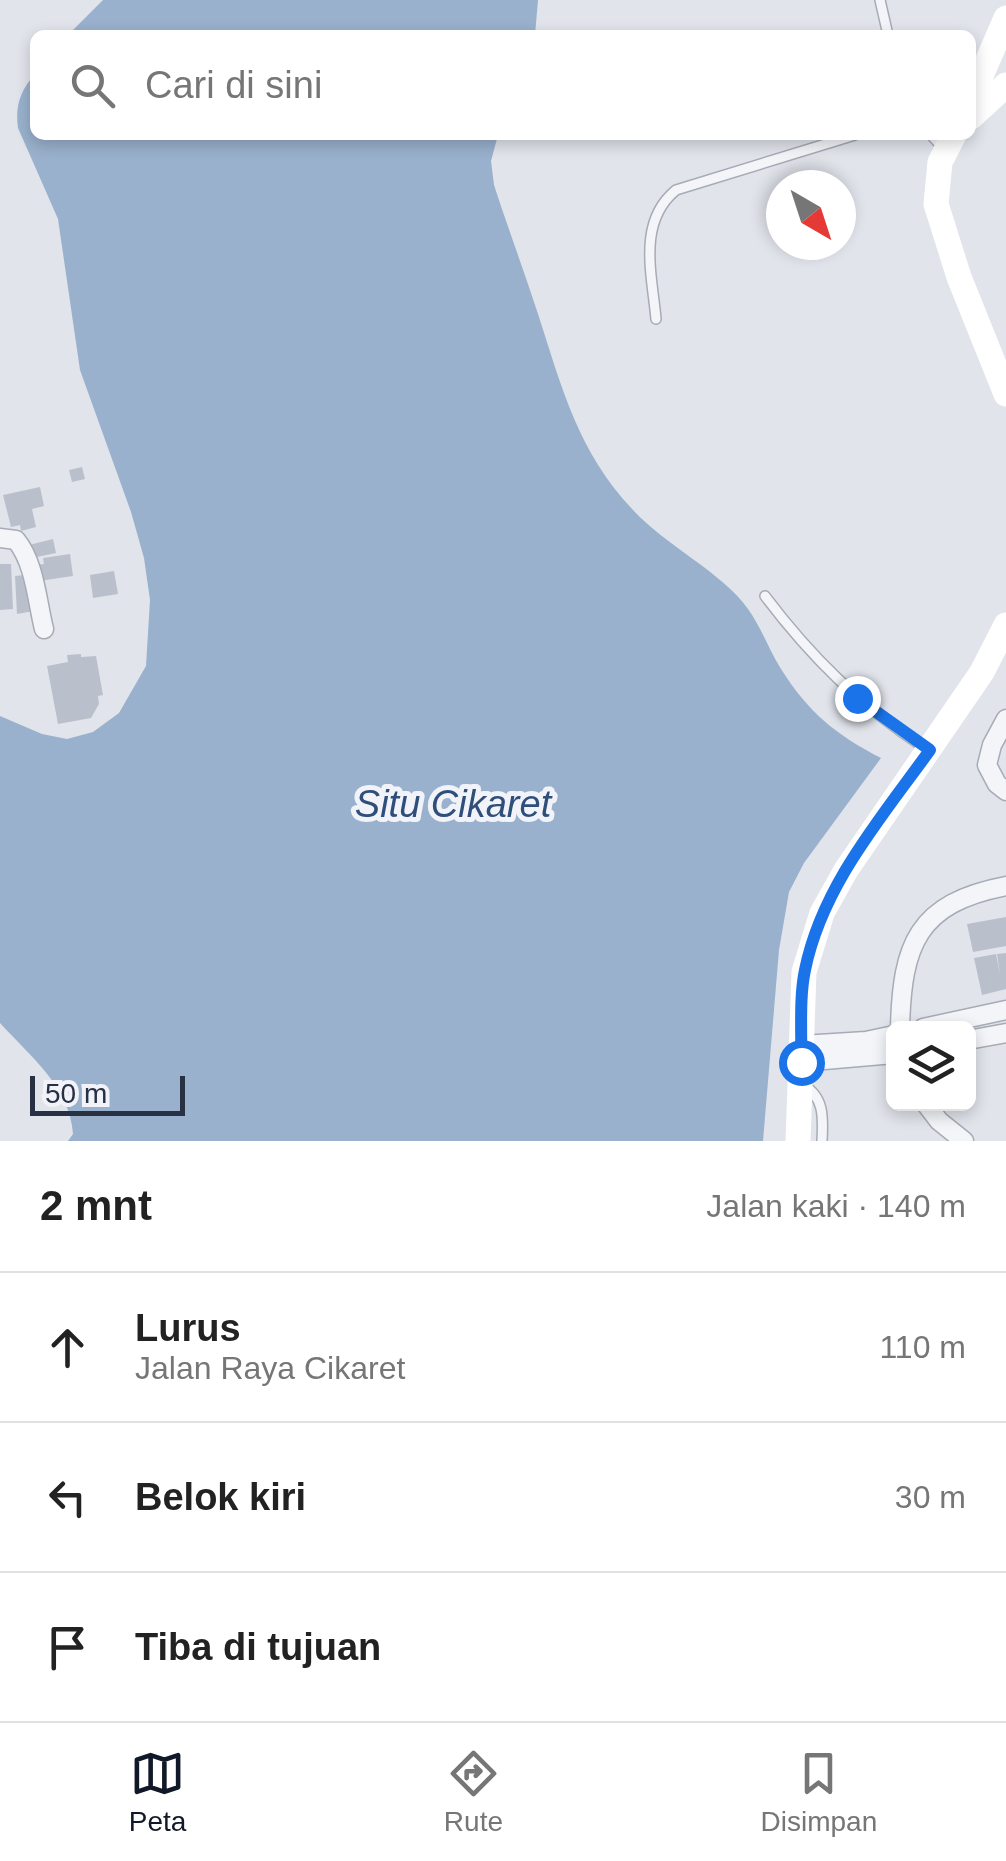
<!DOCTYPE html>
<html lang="id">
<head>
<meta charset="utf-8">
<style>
	:root { --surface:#fff; --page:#f2f2f2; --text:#222; --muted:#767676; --line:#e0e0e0; --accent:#111827 }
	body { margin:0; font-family:Helvetica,sans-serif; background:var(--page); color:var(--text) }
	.controls { position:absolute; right:30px; bottom:30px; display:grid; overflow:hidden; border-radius:15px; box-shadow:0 5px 15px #0003 }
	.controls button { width:90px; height:90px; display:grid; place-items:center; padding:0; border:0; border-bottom:2px solid var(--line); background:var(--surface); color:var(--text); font:50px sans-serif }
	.compass { position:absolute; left:766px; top:170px; width:90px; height:90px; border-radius:50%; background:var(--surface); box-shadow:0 5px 15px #0003; rotate:141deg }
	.scale { position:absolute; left:30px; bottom:25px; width:155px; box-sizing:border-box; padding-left:10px; border:5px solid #283144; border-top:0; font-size:28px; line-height:35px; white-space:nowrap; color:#283144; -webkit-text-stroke:8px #f1f3f8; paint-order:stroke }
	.stop { position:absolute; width:30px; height:30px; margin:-22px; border:8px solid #1a73e8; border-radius:50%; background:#fff }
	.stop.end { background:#1a73e8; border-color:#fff; box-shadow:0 2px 10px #0008 }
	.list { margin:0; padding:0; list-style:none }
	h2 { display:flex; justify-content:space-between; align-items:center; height:130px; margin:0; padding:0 40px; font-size:42px }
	h2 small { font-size:32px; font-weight:400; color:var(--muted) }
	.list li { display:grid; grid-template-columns:65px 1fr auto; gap:30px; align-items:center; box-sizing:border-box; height:150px; padding:0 40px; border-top:2px solid var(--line) }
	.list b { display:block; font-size:38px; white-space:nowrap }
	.list p { margin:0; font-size:32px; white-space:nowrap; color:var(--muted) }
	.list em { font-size:32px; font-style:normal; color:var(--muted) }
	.icon { flex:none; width:55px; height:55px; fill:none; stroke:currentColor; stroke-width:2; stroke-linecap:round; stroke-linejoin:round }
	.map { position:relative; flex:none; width:1006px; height:1141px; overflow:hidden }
	.search { position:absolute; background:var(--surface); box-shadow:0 5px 15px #0003; left:30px; right:30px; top:30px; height:110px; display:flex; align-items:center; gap:25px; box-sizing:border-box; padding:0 35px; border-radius:15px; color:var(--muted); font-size:38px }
	.sheet { height:580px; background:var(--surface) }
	nav { display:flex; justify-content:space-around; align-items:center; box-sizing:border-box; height:140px; border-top:2px solid var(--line); background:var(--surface); font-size:28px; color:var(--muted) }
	nav a { display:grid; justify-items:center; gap:5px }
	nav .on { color:var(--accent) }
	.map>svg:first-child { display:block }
	.water { fill:#99b1cd }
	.building { fill:#bac0cb }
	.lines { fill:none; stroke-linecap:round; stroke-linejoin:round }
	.service-casing { stroke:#a6abb6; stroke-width:12 }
	.minor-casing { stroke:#a6abb6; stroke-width:21 }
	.service { stroke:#f4f5f8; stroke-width:9 }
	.minor { stroke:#f4f5f8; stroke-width:18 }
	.secondary { stroke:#fff; stroke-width:25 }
	.route { stroke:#1a73e8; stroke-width:12 }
	.labels { text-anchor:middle; stroke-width:10; stroke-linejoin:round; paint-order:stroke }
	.water-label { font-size:38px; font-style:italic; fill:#2e4e7b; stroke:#f1f3f8 }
</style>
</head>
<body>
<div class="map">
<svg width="1006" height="1141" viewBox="0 0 1006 1141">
	<rect width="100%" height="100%" fill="#e1e4eb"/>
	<g class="water">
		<polygon points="103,0 538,0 535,35 68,35"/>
		<path d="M35 74V135H498L491 161 494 185C508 228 524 271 538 314 562 388 578 452 633 510 665 545 723 573 748 609 761 627 769 650 781 669 808 712 836 735 881 758L804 863 789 892 779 950 763 1141H68L73 1134C70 1087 30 1056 0 1023V716L42 734 67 739 93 732 119 713 146 666 150 600 144 558 131 512 80 370 58 219 18 128C15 106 20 91 35 74Z"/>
	</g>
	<g class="building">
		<polygon points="82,467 85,479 72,482 69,470"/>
		<polygon points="40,487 44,506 32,509 36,527 21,531 20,525 11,527 3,495"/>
		<polygon points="53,539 56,553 32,558 29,545"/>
		<polygon points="70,554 73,576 39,581 33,565 44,564 43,558"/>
		<polygon points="0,564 11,564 13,609 0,610"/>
		<polygon points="114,571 118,594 93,598 90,575"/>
		<polygon points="25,575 34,611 17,614 15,576"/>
		<polygon points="81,654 81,657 96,656 103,695 98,696 99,704 91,718 58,724 47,666 68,662 67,655"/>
		<polygon points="1006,917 1006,946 973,952 967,924"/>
		<polygon points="1006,953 1006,989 982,995 974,958 996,954 1000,974 997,954"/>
	</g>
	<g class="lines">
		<g class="service-casing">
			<g id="service">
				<polyline points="880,0 888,35"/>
				<polyline points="931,135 943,148"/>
				<path d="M656 319C652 274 637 222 676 190L855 135"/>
				<path d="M765 596C811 657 861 706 925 748"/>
				<path d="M803 1085C825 1097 823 1119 822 1141"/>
			</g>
		</g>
		<g class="minor-casing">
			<g id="minor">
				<path d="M0 538 16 540C35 563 37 601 44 629"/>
				<polyline points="1006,719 992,745 987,765 997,784 1006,791"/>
				<path d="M900 1028C902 945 917 903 1006 886"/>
				<polyline points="923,1028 1006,1010"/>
				<polyline points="968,1040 1006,1033"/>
				<polyline points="802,1045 866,1041 894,1035"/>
				<polyline points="801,1062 894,1054"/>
				<polyline points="926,1104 939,1121 964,1141"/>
			</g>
		</g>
		<use href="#service" class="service"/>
		<use href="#minor" class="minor"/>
		<g class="secondary">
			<polyline points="971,99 1006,18"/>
			<polyline points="971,117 1006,85"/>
			<polyline points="954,135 940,162 936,204 959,277 1006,394"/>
			<polyline points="798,1141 804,972 822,913 846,870 982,672 1006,625"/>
		</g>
	</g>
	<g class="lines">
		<path class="route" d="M801 1062C802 1032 799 998 805 970 822 886 881 818 930 750L857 698"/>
	</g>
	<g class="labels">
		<g class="water-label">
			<text x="453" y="817">Situ Cikaret</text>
		</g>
	</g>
</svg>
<div class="controls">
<button><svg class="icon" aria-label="layers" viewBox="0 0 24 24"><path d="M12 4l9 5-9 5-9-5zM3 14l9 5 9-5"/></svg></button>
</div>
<svg class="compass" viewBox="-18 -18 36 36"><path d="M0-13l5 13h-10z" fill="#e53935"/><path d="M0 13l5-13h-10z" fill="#767676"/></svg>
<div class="scale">50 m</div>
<div class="stop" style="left:801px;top:1062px"></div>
<div class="stop end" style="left:857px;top:698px"></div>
<div class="search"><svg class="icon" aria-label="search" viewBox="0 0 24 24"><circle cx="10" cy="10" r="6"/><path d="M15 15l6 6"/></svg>Cari di sini</div>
</div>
<section class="sheet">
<h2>2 mnt<small>Jalan kaki · 140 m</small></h2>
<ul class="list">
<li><svg class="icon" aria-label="ahead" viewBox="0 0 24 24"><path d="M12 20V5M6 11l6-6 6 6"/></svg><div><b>Lurus</b><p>Jalan Raya Cikaret</p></div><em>110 m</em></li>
<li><svg class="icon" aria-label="left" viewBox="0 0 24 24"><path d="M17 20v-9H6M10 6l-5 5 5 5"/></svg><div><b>Belok kiri</b></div><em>30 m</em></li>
<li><svg class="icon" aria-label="arrive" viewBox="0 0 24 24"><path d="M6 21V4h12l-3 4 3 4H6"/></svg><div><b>Tiba di tujuan</b></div></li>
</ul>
</section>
<nav>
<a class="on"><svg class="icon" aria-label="map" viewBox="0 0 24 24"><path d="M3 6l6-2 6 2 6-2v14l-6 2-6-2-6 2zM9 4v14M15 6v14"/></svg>Peta</a>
<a><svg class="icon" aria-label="directions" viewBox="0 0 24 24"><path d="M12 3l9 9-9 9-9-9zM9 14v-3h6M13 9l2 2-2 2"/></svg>Rute</a>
<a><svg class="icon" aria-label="saved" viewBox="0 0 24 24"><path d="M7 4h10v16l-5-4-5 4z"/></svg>Disimpan</a>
</nav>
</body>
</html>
